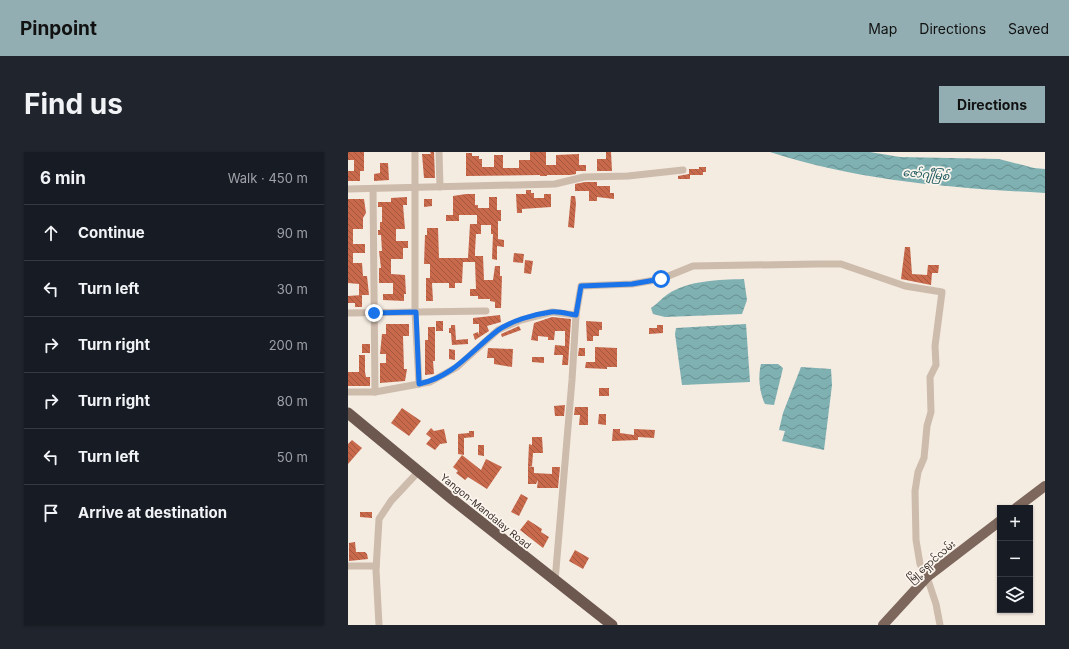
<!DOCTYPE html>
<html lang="en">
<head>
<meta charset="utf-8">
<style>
	:root { --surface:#171b24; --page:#20242c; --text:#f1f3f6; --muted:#9ea1a6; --line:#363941; --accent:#92aeb2 }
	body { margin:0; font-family:Inter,"Noto Sans Myanmar",sans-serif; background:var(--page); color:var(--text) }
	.controls { position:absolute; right:12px; bottom:12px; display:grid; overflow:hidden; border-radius:0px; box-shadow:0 1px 3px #0004 }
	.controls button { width:36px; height:36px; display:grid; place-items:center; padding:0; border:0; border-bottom:1px solid var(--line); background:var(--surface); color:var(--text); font:20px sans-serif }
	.stop { position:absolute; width:12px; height:12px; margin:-9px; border:3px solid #1a73e8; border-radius:50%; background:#fff }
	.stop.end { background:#1a73e8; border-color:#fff; box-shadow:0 1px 4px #0008 }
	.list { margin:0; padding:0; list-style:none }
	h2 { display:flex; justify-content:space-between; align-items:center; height:52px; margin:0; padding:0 16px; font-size:17px }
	h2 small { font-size:13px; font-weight:400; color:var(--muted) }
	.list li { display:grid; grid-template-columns:26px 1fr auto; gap:12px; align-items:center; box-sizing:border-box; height:56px; padding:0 16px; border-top:1px solid var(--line) }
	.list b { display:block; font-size:15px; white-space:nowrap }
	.list em { font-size:13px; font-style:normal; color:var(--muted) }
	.icon { flex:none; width:22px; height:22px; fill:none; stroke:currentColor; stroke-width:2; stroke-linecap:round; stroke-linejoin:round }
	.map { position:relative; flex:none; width:697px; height:473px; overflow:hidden; border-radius:0px }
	header { display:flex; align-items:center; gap:24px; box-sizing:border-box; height:56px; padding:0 20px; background:var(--accent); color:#111 }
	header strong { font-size:19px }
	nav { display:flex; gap:22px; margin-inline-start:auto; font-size:14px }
	.intro { display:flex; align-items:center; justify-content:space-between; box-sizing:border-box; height:96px; padding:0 24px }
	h1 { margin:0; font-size:28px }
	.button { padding:10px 18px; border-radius:0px; background:var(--accent); color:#111; font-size:14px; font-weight:700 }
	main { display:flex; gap:24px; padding:0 24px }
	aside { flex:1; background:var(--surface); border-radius:0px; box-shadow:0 1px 3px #0004 }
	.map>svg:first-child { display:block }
	.water { fill:url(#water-waves) }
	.building { fill:url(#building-back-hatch) }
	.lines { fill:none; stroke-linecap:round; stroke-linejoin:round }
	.minor { stroke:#cdbbac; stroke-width:7 }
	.primary { stroke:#7d675c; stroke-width:10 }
	.trunk { stroke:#6c584f; stroke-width:11 }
	.route { stroke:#1a73e8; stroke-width:5 }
	.labels { text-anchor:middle; stroke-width:3.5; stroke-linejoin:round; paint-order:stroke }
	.street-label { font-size:10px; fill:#3b302b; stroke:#fbf5ee }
	.water-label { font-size:11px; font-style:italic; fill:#1f5a5e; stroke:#fbf5ee }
</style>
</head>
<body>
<header>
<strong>Pinpoint</strong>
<nav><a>Map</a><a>Directions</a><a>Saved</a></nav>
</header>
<div class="intro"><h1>Find us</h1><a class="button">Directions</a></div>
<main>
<aside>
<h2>6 min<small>Walk · 450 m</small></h2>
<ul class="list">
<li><svg class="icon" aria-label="ahead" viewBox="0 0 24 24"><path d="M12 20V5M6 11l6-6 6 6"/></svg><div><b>Continue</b></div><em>90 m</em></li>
<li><svg class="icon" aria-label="left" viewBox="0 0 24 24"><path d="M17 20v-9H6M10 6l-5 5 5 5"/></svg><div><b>Turn left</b></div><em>30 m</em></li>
<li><svg class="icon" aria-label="right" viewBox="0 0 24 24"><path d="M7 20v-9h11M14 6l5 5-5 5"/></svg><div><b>Turn right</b></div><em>200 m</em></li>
<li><svg class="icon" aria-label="right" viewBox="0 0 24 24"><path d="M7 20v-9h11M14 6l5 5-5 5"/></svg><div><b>Turn right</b></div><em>80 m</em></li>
<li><svg class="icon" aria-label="left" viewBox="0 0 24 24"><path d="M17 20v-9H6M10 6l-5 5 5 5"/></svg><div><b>Turn left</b></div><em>50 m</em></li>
<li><svg class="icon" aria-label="arrive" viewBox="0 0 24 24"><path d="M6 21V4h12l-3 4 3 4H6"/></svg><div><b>Arrive at destination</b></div></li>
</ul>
</aside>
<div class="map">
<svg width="697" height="473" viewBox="0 0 697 473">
	<defs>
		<pattern id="water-waves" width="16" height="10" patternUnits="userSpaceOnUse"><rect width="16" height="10" fill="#7fb0b2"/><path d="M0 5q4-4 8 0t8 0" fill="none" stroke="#699091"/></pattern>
		<pattern id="building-back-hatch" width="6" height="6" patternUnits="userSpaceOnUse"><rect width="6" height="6" fill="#c8694b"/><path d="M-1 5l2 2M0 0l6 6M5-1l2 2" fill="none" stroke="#a4573f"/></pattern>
	</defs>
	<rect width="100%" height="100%" fill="#f4ebe1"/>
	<g class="water">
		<path d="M422 0H522L552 5 651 7 686 16 697 17V41C604 36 511 29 422 0Z"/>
		<path d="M396 127 399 148 394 162 317 165 305 162 303 156C309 152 314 146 320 142 341 128 371 128 396 127Z"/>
		<polygon points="398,172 402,230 334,233 327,182 328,176"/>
		<path d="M413 212H430L435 216 426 253 417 252C411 240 410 224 413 212Z"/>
		<polygon points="453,215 483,217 484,233 476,298 434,289 437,279 431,278 435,261"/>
	</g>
	<g class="building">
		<polygon points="0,0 16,0 16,19 12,19 12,29 0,29 0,19 6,19 6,8 0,8"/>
		<polygon points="82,0 86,0 87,26 76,26 74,2 83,2"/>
		<polygon points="182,0 198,0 198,13 208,13 208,3 231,2 231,13 238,13 238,19 228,19 228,22 222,23 199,23 199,24 192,24 192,23 118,24 118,1 124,1 124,4 131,4 131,7 134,7 134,15 146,15 146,3 155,3 155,16 171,16 171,8 182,8"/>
		<polygon points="258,0 263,0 264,19 249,19 249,7 258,7"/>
		<polygon points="32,11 40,11 41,28 26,29 26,22 32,21"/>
		<polygon points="351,15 358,15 358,20 355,20 355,23 342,23 342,27 330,27 330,24 341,22 341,17 351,17"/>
		<polygon points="237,30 249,30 249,34 262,34 262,41 266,41 266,47 249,45 249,49 241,49 241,39 227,39 227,32"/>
		<polygon points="178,38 183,38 183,41 186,41 186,46 196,46 196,42 203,42 203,55 174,57 174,61 169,61 168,42 178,42"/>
		<polygon points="118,42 127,42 127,53 130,53 130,56 141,56 141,45 149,45 149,58 153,58 153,69 150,69 150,87 156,88 156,95 149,94 149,108 144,107 145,82 143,82 143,73 133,73 133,82 128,82 127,99 127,104 135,104 136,128 145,128 147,114 152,114 152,124 154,124 153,156 147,156 147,150 142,149 142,147 130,147 130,144 122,144 122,137 128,137 127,110 115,110 114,131 107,131 107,136 101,136 101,131 84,131 85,149 78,149 78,126 82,126 82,112 76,112 77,83 79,83 79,76 90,76 91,106 120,106 122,72 129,72 129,63 111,63 111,69 98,69 98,63 105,63 105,44"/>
		<polygon points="223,44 227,44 228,51 226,76 220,75"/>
		<polygon points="59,45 59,53 55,53 57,77 48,77 48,89 60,89 60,96 55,96 55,107 43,107 43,122 57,123 58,142 56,142 56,149 35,148 35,142 45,142 45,131 31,131 31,116 33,116 31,99 34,99 33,83 30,83 30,78 32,78 32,70 34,70 34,55 30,55 30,50 43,50 43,46"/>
		<polygon points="0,47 16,47 18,61 15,66 15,77 5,77 5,92 17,92 17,101 5,101 5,111 14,111 15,124 19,124 21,143 11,143 11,132 0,131"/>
		<polygon points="76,47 84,47 84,54 76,55"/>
		<polygon points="557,95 562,95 564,122 579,123 580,113 591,113 590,121 584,121 583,133 553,127"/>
		<polygon points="166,101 176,102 175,111 165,110"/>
		<polygon points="177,108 185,109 183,122 176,121"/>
		<polygon points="14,143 14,155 7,155 7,151 0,151 0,144"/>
		<polygon points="152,163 153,170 139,174 141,179 127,188 125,182 130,180 131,183 131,172 125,172 125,166"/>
		<polygon points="204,165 223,167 220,213 214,213 215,203 206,203 207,193 217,194 217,179 207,179 206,188 200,188 200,185 190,184 190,189 183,188 186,171"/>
		<rect x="88" y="169" width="7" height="10"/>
		<polygon points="238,169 254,170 254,178 251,178 251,184 245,184 245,189 239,189"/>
		<polygon points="38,172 61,172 61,184 55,184 56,217 59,217 57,229 32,231 32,211 38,211 38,202 32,202 34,182 38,182"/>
		<polygon points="103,173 107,173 108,188 120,187 120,192 104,193 103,181 101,181 101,176 103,176"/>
		<polygon points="309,173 315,173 315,181 301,182 301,176 309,176"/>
		<polygon points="171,174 173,178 154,185 153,182"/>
		<polygon points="80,175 87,175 87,209 85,209 86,222 77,223 77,188 80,188"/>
		<rect x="14" y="192" width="8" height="9"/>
		<polygon points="247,195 269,196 269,215 259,215 259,217 237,216 238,210 247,210"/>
		<polygon points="140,196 165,197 164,215 146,212 146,206 139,206"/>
		<polygon points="231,196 237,196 237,204 230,204"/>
		<polygon points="101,197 107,198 107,208 101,207"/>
		<polygon points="11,203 17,203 17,220 18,225 22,225 22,234 0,234 0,220 11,220"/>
		<polygon points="184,205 196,205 196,211 184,210"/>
		<rect x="251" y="236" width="10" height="8"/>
		<polygon points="217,253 216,264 207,264 206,254"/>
		<polygon points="227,255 240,255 240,273 231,273 232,263 226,263"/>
		<polygon points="54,256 73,269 61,284 43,271"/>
		<polygon points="251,262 258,262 258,273 250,272"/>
		<polygon points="83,276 86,279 96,277 99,291 92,292 87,298 78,292 83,286 78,282"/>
		<polygon points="265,277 272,277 272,281 286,283 286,277 307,278 306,286 290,285 290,288 264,289"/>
		<polygon points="121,279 126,279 126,285 116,286 116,303 110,302 110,282 121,281"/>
		<polygon points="184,285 194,285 195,301 185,301 184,314 180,314 181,292 184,293"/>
		<polygon points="4,288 14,296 0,312 0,292"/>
		<polygon points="130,293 136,293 136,304 130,303"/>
		<polygon points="114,303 133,318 138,307 154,315 139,337 120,325 117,328 108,321 110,319 105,315"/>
		<polygon points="180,314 186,315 186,321 204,322 204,315 212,315 210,336 189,336 190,328 188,332 180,332"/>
		<polygon points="173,342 180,346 171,364 163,360"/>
		<polygon points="12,360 24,360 24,366 12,365"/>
		<polygon points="180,368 194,377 193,380 201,385 195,396 172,378"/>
		<polygon points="7,390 8,400 17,400 19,402 20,407 1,409 1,391"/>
		<polygon points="227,398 241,406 235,417 221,409"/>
	</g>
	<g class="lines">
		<g class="minor">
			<polyline points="67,0 67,160 71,232"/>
			<polyline points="91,0 92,35"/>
			<polyline points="0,37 207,32 236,25 280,24 335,18"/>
			<polyline points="25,37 27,240"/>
			<polyline points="0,161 138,159"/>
			<polyline points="0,240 27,240 82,230 109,215 150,178 173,168 204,160 228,163"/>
			<polyline points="0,414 28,414"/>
			<polyline points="207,429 224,228 228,163 233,134 284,132 313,127 345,114 469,112 493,112 557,134 594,140 587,194 588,213 582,225 583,260 579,274 576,306 570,320 567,339 568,388 572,412 579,425 588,452 592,473"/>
			<polyline points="31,473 28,418 31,367 43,349 71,319"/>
		</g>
		<g class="primary">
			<polyline points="668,356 697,334"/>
			<polyline points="535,473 579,425 652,369"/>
		</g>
		<polyline class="trunk" points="0,261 104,347 264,473"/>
	</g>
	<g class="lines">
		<path class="route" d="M26 161 68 160 71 232C106 224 122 200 149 179 162 169 187 162 203 160 211 159 220 162 228 163L233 134 284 132 313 127"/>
	</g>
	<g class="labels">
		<g class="street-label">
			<text transform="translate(138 359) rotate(39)" y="4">Yangon-Mandalay Road</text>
			<text transform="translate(583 409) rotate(-40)" y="4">မြို့ရှောင်လမ်း</text>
		</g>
		<g class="water-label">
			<text transform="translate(578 22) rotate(5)" y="4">ဇော်ဂျီမြစ်</text>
		</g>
	</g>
</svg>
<div class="controls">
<button>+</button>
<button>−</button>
<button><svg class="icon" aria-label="layers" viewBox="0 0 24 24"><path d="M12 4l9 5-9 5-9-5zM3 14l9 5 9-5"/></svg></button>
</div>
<div class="stop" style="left:313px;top:127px"></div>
<div class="stop end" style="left:26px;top:161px"></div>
</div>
</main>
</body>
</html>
